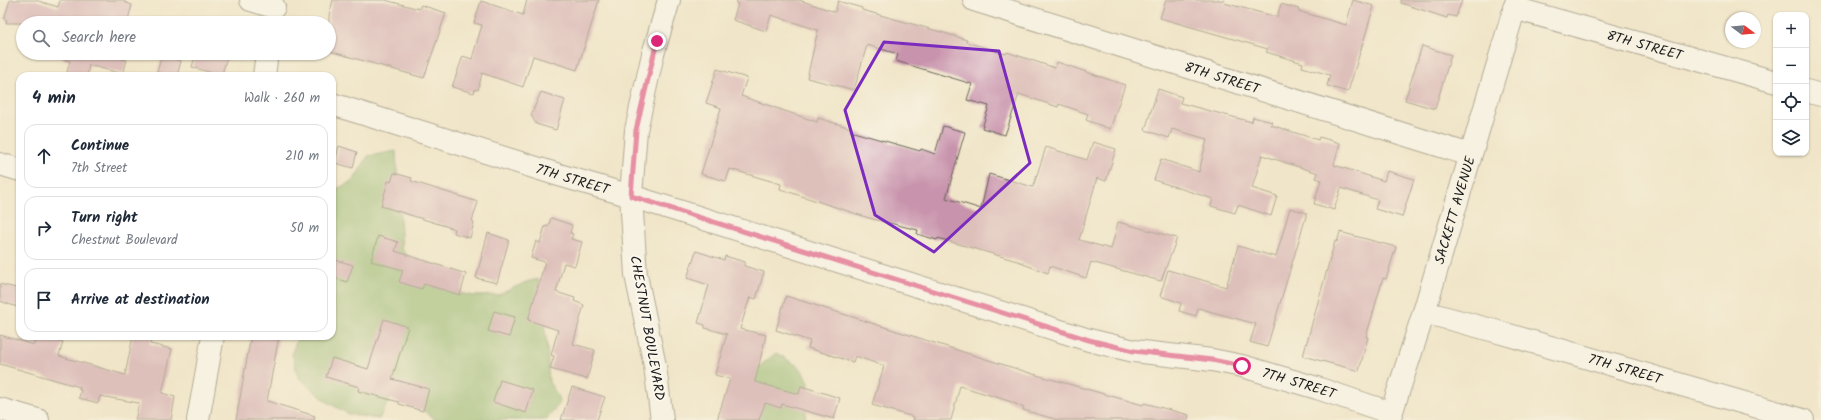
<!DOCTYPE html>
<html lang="en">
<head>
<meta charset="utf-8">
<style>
	:root { --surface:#fff; --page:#f6f6f7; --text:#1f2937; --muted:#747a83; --line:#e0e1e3 }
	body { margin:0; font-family:Kalam,sans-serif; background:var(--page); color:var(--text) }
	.controls { position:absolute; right:12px; top:12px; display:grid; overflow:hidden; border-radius:8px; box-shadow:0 1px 3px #0004 }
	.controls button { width:36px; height:36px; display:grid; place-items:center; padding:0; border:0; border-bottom:1px solid var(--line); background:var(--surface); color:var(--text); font:20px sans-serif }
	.compass { position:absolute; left:1725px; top:12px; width:36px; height:36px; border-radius:50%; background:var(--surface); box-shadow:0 1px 3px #0004; rotate:106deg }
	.stop { position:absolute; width:12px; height:12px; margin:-9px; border:3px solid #db2777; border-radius:50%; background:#fff }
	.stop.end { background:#db2777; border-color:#fff; box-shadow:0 1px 4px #0008 }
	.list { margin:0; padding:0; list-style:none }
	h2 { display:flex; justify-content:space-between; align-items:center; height:52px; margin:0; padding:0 16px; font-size:17px }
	h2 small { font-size:13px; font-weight:400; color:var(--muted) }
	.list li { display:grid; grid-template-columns:26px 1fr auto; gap:12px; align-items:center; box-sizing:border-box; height:64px; margin:0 8px 8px; padding:0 8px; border:1px solid var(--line); border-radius:12px }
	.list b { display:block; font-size:15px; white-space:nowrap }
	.list p { margin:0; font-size:13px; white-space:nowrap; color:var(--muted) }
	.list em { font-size:13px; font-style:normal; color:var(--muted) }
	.icon { flex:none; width:22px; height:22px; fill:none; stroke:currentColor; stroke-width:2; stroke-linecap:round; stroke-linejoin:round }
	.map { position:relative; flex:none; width:1821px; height:420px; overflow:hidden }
	.search { position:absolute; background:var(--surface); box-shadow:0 1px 3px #0004; left:16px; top:16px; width:320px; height:44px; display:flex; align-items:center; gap:10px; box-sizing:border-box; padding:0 14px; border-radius:22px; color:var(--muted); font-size:15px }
	.panel { position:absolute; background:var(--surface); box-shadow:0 1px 3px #0004; left:16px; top:72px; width:320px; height:268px; border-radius:12px }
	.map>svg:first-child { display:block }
	.forest { fill:#8ab56c; stroke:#536844 }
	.building { fill:#c893ac }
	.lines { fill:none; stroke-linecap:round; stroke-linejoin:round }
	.minor-casing { stroke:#666258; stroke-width:24 }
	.tertiary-casing { stroke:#666258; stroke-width:24 }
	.minor { stroke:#fff; stroke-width:22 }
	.tertiary { stroke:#fff; stroke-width:22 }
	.route { stroke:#db2777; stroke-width:5 }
	.marked { fill:none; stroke:#7b2cbf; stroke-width:3; stroke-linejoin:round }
	.labels { text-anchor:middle; stroke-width:4; stroke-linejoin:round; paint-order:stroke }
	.street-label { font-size:14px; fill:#1c1c1c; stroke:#fbf7ec }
</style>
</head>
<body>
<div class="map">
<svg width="1821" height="420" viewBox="0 0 1821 420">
	<rect width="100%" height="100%" fill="#fbf7ec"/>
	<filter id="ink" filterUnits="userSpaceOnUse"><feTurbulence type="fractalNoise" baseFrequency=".025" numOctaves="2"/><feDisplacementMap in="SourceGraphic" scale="8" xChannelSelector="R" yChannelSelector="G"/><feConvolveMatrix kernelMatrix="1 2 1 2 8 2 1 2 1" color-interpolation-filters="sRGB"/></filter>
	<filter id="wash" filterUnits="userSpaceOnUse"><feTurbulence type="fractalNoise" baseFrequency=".012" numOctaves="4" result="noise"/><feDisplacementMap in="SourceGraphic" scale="16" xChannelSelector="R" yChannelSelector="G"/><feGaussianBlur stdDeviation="0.9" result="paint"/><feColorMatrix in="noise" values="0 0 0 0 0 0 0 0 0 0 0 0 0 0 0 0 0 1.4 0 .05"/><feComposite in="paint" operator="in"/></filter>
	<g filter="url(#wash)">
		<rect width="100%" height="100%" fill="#f0e5c8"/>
		<g class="forest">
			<polygon points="396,151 402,249 433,287 474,296 498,295 526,282 538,279 547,345 549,382 557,395 560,403 546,420 435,420 396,387 379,419 348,414 326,401 298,377 292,353 298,336 332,336 332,191 353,181 368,156"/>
			<polygon points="776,353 800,367 809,383 805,420 757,420 755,370"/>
		</g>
		<g id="blocks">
			<g class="building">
				<polygon points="10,0 35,0 58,7 60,0 125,0 124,2 132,5 127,23 6,23 7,20 4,19"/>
				<polygon points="333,0 385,0 419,9 421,5 446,13 424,78 329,51 329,15"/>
				<polygon points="527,0 599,0 577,70 533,56 523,87 482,73 478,90 475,89 474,93 452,87 463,56 472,59 482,25 474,23 481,1 523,15"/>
				<polygon points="737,0 799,0 835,12 838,1 862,8 862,10 941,32 967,40 966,42 1006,54 1007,52 1055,68 1057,62 1125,85 1110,129 1086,120 1088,114 1059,104 1058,107 1019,94 1005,135 982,128 989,106 967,100 972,84 896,61 898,54 867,45 854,90 807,78 818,30 771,15 766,31 733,20 738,4 736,3"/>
				<polygon points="1166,0 1225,0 1224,3 1277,17 1281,4 1299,9 1298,11 1346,25 1353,0 1374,6 1348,92 1327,86 1330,75 1302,67 1303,63 1266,52 1268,49 1160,18"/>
				<polygon points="1401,0 1462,0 1456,17 1448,15 1447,18 1401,3"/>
				<polygon points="1422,46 1451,55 1435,109 1405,100"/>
				<polygon points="62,53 101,53 127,60 123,74 89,65 87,76 66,76 70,61 62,59"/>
				<polygon points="196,53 215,53 227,57 222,74 216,72 216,74 192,67"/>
				<polygon points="162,55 181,61 177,76 157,72"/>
				<polygon points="717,69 747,78 741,96 817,122 818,118 851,128 850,131 920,151 921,149 935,154 943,126 965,132 946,198 981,209 989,174 1033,187 1046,147 1087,160 1093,142 1116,149 1106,181 1097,178 1079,240 1111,249 1118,222 1177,238 1161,281 1091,262 1086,278 1050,266 1048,273 1023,264 1024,263 938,238 937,240 917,234 918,230 869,218 780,189 781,184 730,169 726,181 701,174 721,108 706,103"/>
				<polygon points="1158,89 1182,97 1180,103 1252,122 1253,117 1272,122 1271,125 1318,140 1319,137 1340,143 1334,165 1384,181 1387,171 1414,179 1402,217 1375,209 1378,200 1341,188 1334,210 1314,204 1321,180 1316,178 1318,173 1262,155 1252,188 1277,196 1271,216 1238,205 1235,213 1211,206 1213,199 1154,180 1161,159 1199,172 1207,139 1172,129 1169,138 1145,130"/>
				<polygon points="541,92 565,100 556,130 536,124 531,115"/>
				<polygon points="339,146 357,152 353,168 335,163"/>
				<polygon points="394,173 412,178 411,181 478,202 472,221 474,222 470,238 454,233 455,229 381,206 388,181 391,182"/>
				<polygon points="1290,208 1307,213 1267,347 1250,342 1256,324 1198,308 1196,316 1179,311 1181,303 1160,296 1168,270 1226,287 1238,246 1276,257"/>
				<polygon points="551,218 572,225 570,233 573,234 571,239 582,242 575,266 564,263 556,292 575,298 574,301 584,305 573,344 595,350 587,379 550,369 554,356 551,355 558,330 528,320 545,262 531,258 536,241 540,243 545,226 548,227"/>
				<polygon points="1340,232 1396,247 1386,279 1383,278 1366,337 1368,337 1359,371 1303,356 1335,241 1337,242"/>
				<polygon points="488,233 509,240 497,283 476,278"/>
				<polygon points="378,236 398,242 395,251 466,274 460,295 424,284 422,289 399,282 403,270 371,261"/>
				<polygon points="696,251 724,260 725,256 745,262 744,266 764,272 756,299 750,297 740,329 766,335 755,382 799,394 801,386 840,398 834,419 782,404 781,408 765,403 759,420 717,420 730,379 715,375 727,334 705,328 705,325 698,323 709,285 687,278"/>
				<polygon points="336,260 353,265 347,282 332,277"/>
				<polygon points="0,284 20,289 20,308 0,301"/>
				<polygon points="786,296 1033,374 1143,405 1144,403 1189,415 1188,420 1058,420 1023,410 1024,408 1009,401 960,386 951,420 913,420 914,417 872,405 884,366 855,356 853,362 808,348 810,341 776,330"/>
				<polygon points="494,311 515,317 509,337 488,331"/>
				<polygon points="384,319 408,327 392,379 429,389 423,411 399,404 399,402 358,391 359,387 326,377 332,358 368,369"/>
				<polygon points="0,335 34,345 36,336 42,336 63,342 59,356 125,375 133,336 152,336 150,344 172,349 162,393 175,397 171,420 135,420 139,403 100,396 98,403 79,398 81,390 79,390 80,387 0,364"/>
				<polygon points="251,336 279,336 267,401 315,416 314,420 236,420"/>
				<polygon points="500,380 533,390 526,413 493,402"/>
				<polygon points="572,387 605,397 597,420 561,420"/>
			</g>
		</g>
	</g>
	<g filter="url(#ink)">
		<use href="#blocks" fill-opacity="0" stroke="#666258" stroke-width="1"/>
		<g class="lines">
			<g class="minor-casing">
				<g id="minor">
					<polyline points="251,0 274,7"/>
					<path id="s1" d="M974 0 1470 155"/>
					<path id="s2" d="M1514 8 1776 82"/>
					<polyline points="264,76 267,53"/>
					<polyline points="1806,91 1821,95"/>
					<path id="s3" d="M332 104 559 175 631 196 1089 340 1134 351 1212 360 1242 366 1317 388 1391 413"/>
					<polyline points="0,164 20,170"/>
					<path id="s4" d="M1424 312 1495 331 1803 420"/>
					<polyline points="0,409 38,420"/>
					<polyline points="198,420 213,336"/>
					<path id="s5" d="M1389 420 1424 312 1517 0"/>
				</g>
			</g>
			<g class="tertiary-casing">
				<polyline id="tertiary" points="662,420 655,366 636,275 631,196 636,130 653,54 669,0"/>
			</g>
			<use href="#minor" class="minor"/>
			<use href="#tertiary" class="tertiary"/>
		</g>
	</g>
	<g class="lines" filter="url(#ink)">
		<polyline class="route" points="657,41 636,130 631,196 1089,340 1134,351 1212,360 1242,366"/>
	</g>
	<path d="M0 0H1821V420H0ZM884 42 999 51 1030 163 934 252 875 215 845 110Z" fill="#f0e5c8" fill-opacity=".55" fill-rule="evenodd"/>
	<path class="marked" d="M884 42 999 51 1030 163 934 252 875 215 845 110Z"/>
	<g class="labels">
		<g class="street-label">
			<text dy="5" stroke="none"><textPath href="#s2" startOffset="136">8TH STREET</textPath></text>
			<text dy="5" stroke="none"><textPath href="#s1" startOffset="260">8TH STREET</textPath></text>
			<text dy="5" stroke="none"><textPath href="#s3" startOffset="252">7TH STREET</textPath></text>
			<text dy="5" stroke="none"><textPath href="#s5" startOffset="220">SACKETT AVENUE</textPath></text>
			<text transform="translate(648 328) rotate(80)" y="5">CHESTNUT BOULEVARD</text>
			<text dy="5" stroke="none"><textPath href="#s4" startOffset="209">7TH STREET</textPath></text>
			<text dy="5" stroke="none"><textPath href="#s3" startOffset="1008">7TH STREET</textPath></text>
		</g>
	</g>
</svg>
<div class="controls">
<button>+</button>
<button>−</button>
<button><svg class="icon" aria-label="locate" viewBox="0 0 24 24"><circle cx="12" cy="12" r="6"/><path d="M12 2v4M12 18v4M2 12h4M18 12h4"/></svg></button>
<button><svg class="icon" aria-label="layers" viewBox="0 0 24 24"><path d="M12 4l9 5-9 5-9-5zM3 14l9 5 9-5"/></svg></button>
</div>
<svg class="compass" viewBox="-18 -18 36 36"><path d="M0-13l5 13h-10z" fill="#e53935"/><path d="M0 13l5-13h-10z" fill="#747a83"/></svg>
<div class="stop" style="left:1242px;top:366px"></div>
<div class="stop end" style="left:657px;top:41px"></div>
<div class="search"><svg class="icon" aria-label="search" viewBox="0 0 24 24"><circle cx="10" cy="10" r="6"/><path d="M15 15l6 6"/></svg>Search here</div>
<section class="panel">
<h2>4 min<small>Walk · 260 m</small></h2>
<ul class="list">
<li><svg class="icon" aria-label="ahead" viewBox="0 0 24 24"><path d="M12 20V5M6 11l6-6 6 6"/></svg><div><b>Continue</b><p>7th Street</p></div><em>210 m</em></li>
<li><svg class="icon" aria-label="right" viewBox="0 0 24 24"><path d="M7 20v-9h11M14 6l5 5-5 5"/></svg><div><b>Turn right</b><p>Chestnut Boulevard</p></div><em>50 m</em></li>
<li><svg class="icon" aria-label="arrive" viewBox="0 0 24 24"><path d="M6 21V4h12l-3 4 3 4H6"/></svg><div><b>Arrive at destination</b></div></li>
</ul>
</section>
</div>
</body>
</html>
